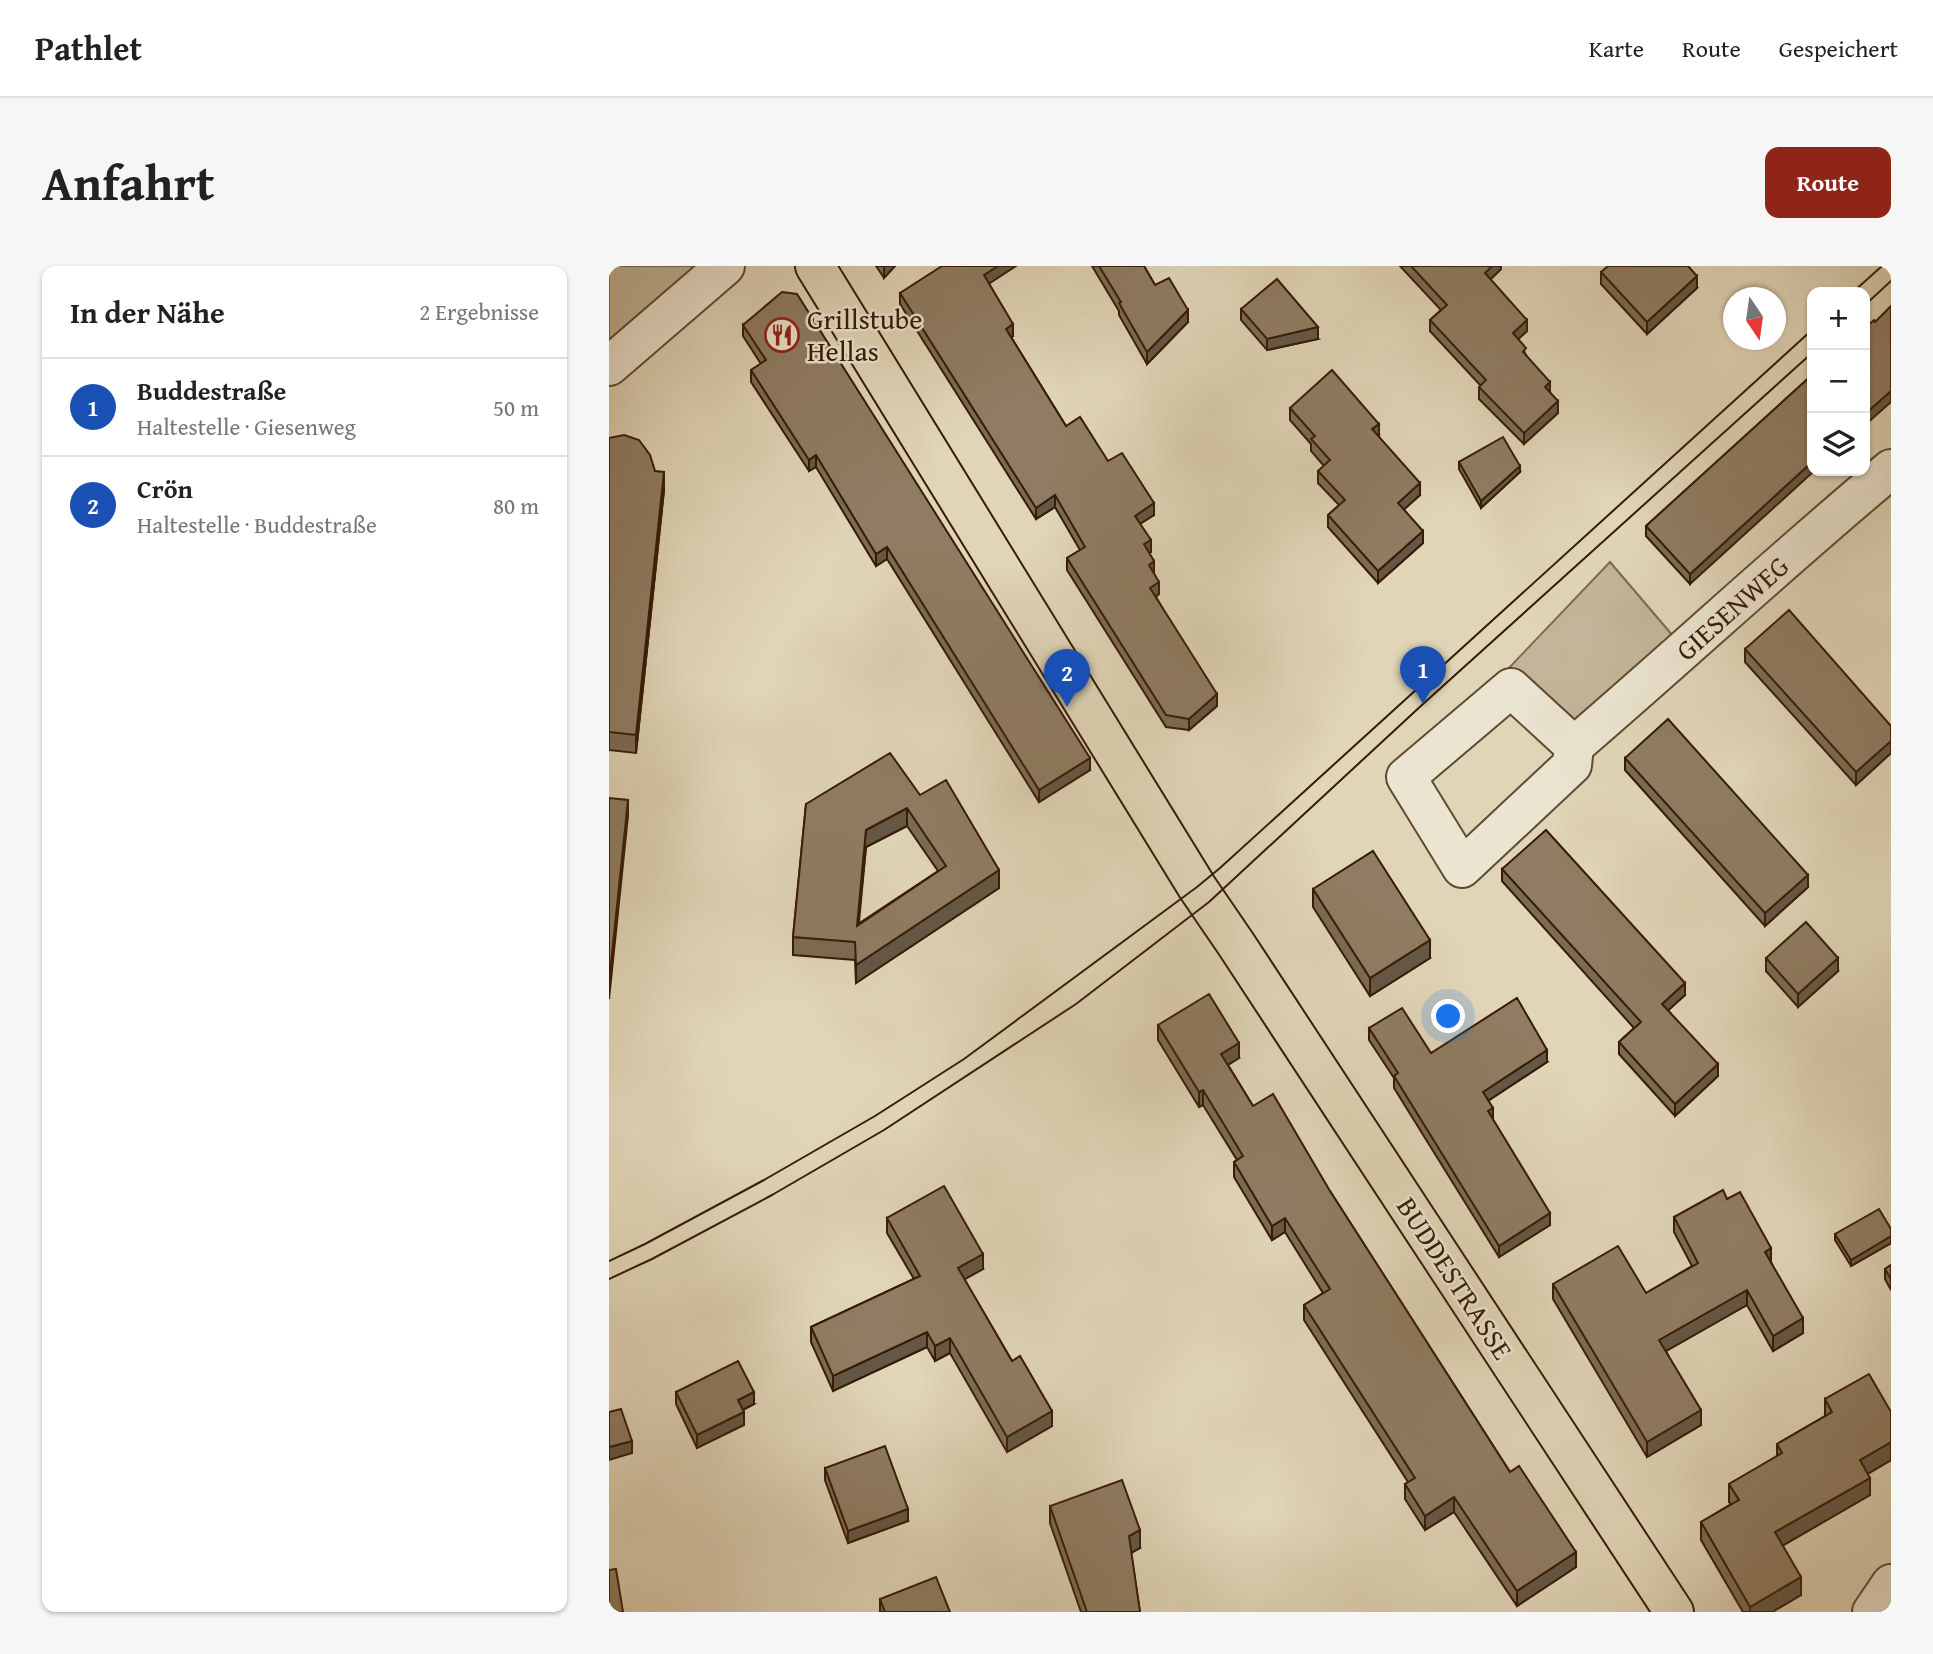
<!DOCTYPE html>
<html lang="de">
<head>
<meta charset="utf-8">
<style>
	:root { --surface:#fff; --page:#f6f6f6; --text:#222; --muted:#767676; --line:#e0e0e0; --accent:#8f2418 }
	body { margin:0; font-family:"Gentium Book Plus",serif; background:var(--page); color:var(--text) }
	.controls { position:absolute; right:21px; top:21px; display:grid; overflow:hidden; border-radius:14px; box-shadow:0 2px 5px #0004 }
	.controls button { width:63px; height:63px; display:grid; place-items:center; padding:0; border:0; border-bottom:2px solid var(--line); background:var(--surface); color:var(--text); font:35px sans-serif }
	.compass { position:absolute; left:1114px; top:21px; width:63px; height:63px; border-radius:50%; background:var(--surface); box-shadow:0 2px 5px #0004; rotate:167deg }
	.you { position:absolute; left:840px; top:751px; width:24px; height:24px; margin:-18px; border:5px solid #fff; border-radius:50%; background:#1a73e8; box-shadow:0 0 0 10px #1a73e833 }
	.badge { display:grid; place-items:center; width:46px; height:46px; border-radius:50%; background:var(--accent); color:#fff; font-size:23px; font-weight:700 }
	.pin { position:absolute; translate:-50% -58px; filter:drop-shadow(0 2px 4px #0008) }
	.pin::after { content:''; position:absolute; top:37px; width:24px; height:21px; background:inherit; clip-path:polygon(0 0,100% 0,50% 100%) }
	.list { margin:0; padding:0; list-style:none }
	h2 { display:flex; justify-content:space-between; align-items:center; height:91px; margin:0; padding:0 28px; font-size:30px }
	h2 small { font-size:23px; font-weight:400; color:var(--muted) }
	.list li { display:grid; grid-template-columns:46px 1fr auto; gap:21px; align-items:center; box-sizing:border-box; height:98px; padding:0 28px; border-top:2px solid var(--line) }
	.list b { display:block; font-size:26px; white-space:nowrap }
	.list p { margin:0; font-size:23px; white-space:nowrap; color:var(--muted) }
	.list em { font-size:23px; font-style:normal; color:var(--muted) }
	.icon { flex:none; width:38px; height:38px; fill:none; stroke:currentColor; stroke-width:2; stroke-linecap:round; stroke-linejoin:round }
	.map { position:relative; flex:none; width:1282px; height:1346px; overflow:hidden; border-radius:14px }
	header { display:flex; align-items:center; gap:42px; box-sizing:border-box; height:98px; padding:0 35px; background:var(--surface); border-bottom:2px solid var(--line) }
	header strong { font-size:33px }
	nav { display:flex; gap:38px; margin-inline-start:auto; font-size:24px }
	.intro { display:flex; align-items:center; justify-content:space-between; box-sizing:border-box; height:168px; padding:0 42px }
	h1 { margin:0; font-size:49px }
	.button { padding:18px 32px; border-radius:14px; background:var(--accent); color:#fff; font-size:24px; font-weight:700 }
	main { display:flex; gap:42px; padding:0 42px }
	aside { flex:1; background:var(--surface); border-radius:14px; box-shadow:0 2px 5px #0004 }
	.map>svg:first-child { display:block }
	.green { fill:#c3b599; stroke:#7d6850; stroke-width:2 }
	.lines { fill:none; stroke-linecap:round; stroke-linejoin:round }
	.minor-casing { stroke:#614a32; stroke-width:42 }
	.major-casing { stroke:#371b06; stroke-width:42 }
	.minor { stroke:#ebe4d0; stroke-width:38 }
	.major { stroke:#e0d5b7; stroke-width:38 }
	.tram { stroke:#371b06; stroke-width:2 }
	.wall { fill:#7b6b54; stroke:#371b06; stroke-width:2; fill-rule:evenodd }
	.shaded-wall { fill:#645745; stroke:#371b06; stroke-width:2 }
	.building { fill:#8f7c62; stroke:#371b06; stroke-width:2; fill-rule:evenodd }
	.labels { text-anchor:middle; stroke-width:5; stroke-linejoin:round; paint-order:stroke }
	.poi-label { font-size:28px; fill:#371b06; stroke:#ebe4d0; text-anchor:start }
	.street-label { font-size:28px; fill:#371b06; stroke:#ebe4d0 }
</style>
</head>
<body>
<header>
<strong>Pathlet</strong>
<nav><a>Karte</a><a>Route</a><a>Gespeichert</a></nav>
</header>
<div class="intro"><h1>Anfahrt</h1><a class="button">Route</a></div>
<main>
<aside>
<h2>In der Nähe<small>2 Ergebnisse</small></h2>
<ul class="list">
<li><span class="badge" style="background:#1a4fb4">1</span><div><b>Buddestraße</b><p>Haltestelle · Giesenweg</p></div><em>50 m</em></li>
<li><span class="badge" style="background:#1a4fb4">2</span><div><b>Crön</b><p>Haltestelle · Buddestraße</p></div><em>80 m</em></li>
</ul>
</aside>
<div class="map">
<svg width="1282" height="1346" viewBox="0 0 1282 1346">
	<rect width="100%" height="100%" fill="#e0d5b7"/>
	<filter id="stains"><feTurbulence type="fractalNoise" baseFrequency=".00286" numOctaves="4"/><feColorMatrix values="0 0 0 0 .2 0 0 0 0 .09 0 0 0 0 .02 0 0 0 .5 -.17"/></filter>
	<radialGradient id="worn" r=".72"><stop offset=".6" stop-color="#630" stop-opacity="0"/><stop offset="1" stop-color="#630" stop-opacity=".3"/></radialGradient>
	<g class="green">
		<polygon points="0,0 92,0 0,88"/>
		<polygon points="1001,296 1070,377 967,467 898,404"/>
	</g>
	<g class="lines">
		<g class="minor-casing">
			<g id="minor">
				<polyline points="0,100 116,0"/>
				<polygon points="902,422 965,480 963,499 853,602 797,511"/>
				<path d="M965 480C1071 389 1174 293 1282 203"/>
				<polyline points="1263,1346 1282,1318"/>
			</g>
		</g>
		<g class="major-casing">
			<polyline id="major" points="206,0 588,621 627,678 1065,1346"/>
		</g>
		<use href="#minor" class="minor"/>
		<use href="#major" class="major"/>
		<g class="tram">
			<polyline points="1244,26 1273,0"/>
			<polyline points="1256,39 1282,15"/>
			<polyline points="0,995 36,978 155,914 266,850 355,793 588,621 611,602 1203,64"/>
			<polyline points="0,1013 43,993 163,929 275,864 467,738 600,636 814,438 1203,87"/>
		</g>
	</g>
	<g class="wall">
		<polygon points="267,0 286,0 275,12"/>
		<polygon points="483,0 535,0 546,19 579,56 538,98 510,49 510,45"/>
		<polygon points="791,0 892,0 892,3 881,13 918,65 909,73 917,89 941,127 949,147 915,178 870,133 870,121 872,120 821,65 821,54 832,44"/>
		<polygon points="992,6 1088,22 1038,68 992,18"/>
		<polygon points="380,18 404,70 402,71 457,160 499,195 545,249 531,258 542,286 540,287 550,328 547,331 608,440 580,464 557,461 458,304 458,292 471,284 446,241 427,253 291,38 291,27"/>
		<polygon points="632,43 709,73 658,84 632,54"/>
		<polygon points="134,59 481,504 430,536 278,293 267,300 207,201 200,205 142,116 142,104 152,98 134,70"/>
		<polygon points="1203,109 1081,318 1037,270 1037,260"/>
		<polygon points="681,142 770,169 769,170 811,229 795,243 814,277 769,317 719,261 719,249 730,239 709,217 709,205 715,200 702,185 702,178 681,154"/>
		<polygon points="0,172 46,205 55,224 27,487 0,484"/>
		<polygon points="850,196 911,206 872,242 850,203"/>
		<polygon points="1136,383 1282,460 1282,487 1247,519 1136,396"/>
		<polygon points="1016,492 1199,621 1156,660 1016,504"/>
		<path d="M311 529 390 622 247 717 246 694 184 689V671L197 538ZM298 560 329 605 249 658 257 581Z"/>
		<polygon points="893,603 1076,729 1059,744 1109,810 1066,850 1010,788 1010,776 1025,762 893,615"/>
		<polygon points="704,623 821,692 761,730 704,641"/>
		<polygon points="1157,692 1229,705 1189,741 1157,705"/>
		<polygon points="549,759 630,792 619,799 644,840 721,925 901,1206 967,1301 908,1340 845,1246 816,1264 796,1233 796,1218 799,1216 695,1054 695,1039 714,1027 676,966 663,974 625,911 625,896 628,894 594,839 590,841 549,774"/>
		<polygon points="760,762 822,787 938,796 879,835 884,854 941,959 890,991 785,822 785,812 760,774"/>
		<polygon points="1118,933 1162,996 1194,1067 1164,1085 1138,1039 1057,1085 1092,1159 1038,1191 944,1033 944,1018 1037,1027 1083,1000 1065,966 1065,951"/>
		<polygon points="278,952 374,1003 355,1013 403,1095 443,1160 398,1186 341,1087 326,1095 318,1081 224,1125 202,1076 202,1061 305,1013 278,967"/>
		<polygon points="1282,963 1282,977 1242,1000 1226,974 1226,968"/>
		<polygon points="1282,999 1282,1024 1276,1013 1276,1003"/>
		<polygon points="67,1126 145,1138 134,1144 135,1159 88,1182 67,1138"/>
		<polygon points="1216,1133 1282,1194 1259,1208 1261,1229 1173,1280 1192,1329 1163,1346 1134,1346 1092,1274 1092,1256 1122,1238 1120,1236 1120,1218 1168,1191 1168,1178 1216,1150"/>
		<polygon points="216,1202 299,1255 239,1277 216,1214"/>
		<polygon points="441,1240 531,1282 522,1287 531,1346 472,1346 441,1257"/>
		<polygon points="271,1333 341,1346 271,1346"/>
	</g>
	<g class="shaded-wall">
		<polygon points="275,0 286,0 275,12"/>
		<polygon points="389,0 407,0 375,21 375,9"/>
		<polygon points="883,0 892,0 892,3 876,19 876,7"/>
		<polygon points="1088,10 1088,22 1038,68 1038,56"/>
		<polygon points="579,44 579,56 538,98 538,86"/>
		<polygon points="918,54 918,65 904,78 904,67"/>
		<polygon points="404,58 404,70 397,75 397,63"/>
		<polygon points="709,61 709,73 658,84 658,73"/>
		<polygon points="941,116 941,127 936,121"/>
		<polygon points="1282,125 1282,136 1256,159 1256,148"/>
		<polygon points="949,135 949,147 915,178 915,167"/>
		<polygon points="770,158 770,169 763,175 763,163"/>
		<polygon points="207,189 207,201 200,205 200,194"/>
		<polygon points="1203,196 1203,205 1205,205 1081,318 1081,308"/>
		<polygon points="911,200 911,206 872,242 872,235"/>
		<polygon points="55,206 55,224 27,487 27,469"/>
		<polygon points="811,217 811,229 789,249 789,237"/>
		<polygon points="446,229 446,241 427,253 427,242"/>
		<polygon points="545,237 545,249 526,261 526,250"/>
		<polygon points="814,265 814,277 769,317 769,305"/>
		<polygon points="542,274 542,286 535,290 535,278"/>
		<polygon points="278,281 278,293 267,300 267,288"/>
		<polygon points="545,295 545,307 540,311 540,299"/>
		<polygon points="550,316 550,328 541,334 541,322"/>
		<polygon points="608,428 608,440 580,464 580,453"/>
		<polygon points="1282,475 1282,487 1247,519 1247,506"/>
		<polygon points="481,492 481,504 430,536 430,524"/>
		<polygon points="19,534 19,550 0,733 0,717"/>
		<polygon points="298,542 298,560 257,581 248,677 248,660 257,564"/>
		<polygon points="390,604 390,622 247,717 247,699"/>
		<polygon points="1199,609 1199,621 1156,660 1156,647"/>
		<polygon points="821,674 821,692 761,730 761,712"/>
		<polygon points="1229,692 1229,705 1189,741 1189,728"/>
		<polygon points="1076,717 1076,729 1053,750 1053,738"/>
		<polygon points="630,777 630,792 612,803 612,788"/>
		<polygon points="938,784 938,796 874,838 874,826"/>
		<polygon points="1109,798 1109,810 1066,850 1066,838"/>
		<polygon points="594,824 594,839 590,841 590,826"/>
		<polygon points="884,842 884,854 879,845"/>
		<polygon points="941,947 941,959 890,991 890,980"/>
		<polygon points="676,952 676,966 663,974 663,960"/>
		<polygon points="1282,970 1282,977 1242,1000 1242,994"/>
		<polygon points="1162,982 1162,998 1156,986"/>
		<polygon points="374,988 374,1003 349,1017 349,1002"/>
		<polygon points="1138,1024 1138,1039 1050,1089 1050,1074"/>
		<polygon points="1194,1052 1194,1067 1164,1085 1164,1070"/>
		<polygon points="318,1066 318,1081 224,1125 224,1110"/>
		<polygon points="341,1072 341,1087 326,1095 326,1080"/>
		<polygon points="145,1126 145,1138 129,1146 129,1134"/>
		<polygon points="1092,1144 1092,1159 1038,1191 1038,1176"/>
		<polygon points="443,1145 443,1160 398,1186 398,1171"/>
		<polygon points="135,1146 135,1159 88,1182 88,1169"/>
		<polygon points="23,1175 23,1187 0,1194 0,1181"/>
		<polygon points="1282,1176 1282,1194 1251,1212 1251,1194"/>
		<polygon points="1261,1212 1261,1229 1166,1284 1166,1266"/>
		<polygon points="845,1231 845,1246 816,1264 816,1250"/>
		<polygon points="299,1243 299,1255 239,1277 239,1265"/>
		<polygon points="531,1264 531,1282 520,1288 520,1270"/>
		<polygon points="967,1286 967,1301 908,1340 908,1325"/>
		<polygon points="1192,1311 1192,1329 1163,1346 1141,1346 1141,1341"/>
	</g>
	<g class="building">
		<polygon points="333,0 389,0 375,9 404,58 397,63 457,160 471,151 499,195 513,187 545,237 526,250 542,274 535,278 545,295 540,299 550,316 541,322 608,428 580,453 557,449 458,292 476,281 446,229 427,242 291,27"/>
		<polygon points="490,0 535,0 546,19 560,12 579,44 538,86 510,37 512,36"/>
		<polygon points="802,0 883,0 876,7 918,54 904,67 917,82 914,86 941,116 936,121 949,135 915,167 870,121 877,114 821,54 838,39"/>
		<polygon points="999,0 1079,0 1088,10 1038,56 992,6"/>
		<polygon points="668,13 709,61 658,73 632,43"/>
		<polygon points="173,26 188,28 481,492 430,524 278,281 267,288 207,189 200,194 142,104 157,94 134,59"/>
		<polygon points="1282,40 1282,125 1256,148 1256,62 1265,54 1266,56"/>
		<polygon points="723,104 770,158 763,163 811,217 789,237 814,265 769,305 719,249 736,234 709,205 721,194 702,173 706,170 681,142"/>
		<polygon points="1203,109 1203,196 1081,308 1037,260"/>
		<polygon points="15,169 30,174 41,189 46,205 55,206 27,469 0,466 0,172"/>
		<polygon points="894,171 911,200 872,235 850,196"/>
		<polygon points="1180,344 1282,460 1282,475 1247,506 1136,383"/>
		<polygon points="1059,453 1199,609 1156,647 1016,492"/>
		<path d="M281 487 311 529 337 514 390 604 247 699 246 676 184 671 197 538ZM298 542 337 600 248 660 257 564Z"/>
		<polygon points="0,532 19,534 0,717"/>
		<polygon points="937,564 1076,717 1053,738 1109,798 1066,838 1010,776 1032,756 893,603"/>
		<polygon points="764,585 821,674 761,712 704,623"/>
		<polygon points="1197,656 1229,692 1189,728 1157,692"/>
		<polygon points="600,728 630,777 612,788 644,840 664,828 721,925 901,1206 910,1200 967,1286 908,1325 845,1231 816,1250 796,1218 806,1212 695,1039 721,1023 676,952 663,960 625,896 634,890 594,824 590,826 549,759"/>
		<polygon points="908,732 938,784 874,826 884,842 879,845 941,947 890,980 785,810 789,807 760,762 793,742 822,787"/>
		<polygon points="335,920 374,988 349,1002 403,1095 411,1090 443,1145 398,1171 341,1072 326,1080 318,1066 224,1110 202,1061 311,1010 278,952"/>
		<polygon points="1114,924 1118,933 1131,926 1162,982 1156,986 1194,1052 1164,1070 1138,1024 1050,1074 1092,1144 1038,1176 944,1018 1009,980 1037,1027 1089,997 1065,951"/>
		<polygon points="1270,943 1282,963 1282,970 1242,994 1226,968"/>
		<polygon points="1282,999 1282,1013 1276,1003"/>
		<polygon points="129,1095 145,1126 129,1134 135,1146 88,1169 67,1126"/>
		<polygon points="1260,1108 1282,1146 1282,1176 1251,1194 1261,1212 1166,1266 1192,1311 1141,1341 1092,1256 1130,1234 1120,1218 1173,1187 1168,1178 1223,1146 1216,1133"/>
		<polygon points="12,1143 23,1175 0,1181 0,1146"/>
		<polygon points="276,1180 299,1243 239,1265 216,1202"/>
		<polygon points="513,1214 531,1264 520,1270 531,1346 478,1346 441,1240"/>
		<polygon points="7,1303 14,1346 0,1346 0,1304"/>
		<polygon points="327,1311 341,1346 276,1346 271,1333"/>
	</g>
	<defs>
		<g id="restaurant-ring" transform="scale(1.75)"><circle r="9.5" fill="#ebe4d0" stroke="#8f2418" stroke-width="1.5"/><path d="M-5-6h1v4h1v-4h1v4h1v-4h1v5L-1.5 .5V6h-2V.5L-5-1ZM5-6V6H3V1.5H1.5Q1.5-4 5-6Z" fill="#8f2418"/></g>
	</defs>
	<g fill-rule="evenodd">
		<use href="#restaurant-ring" x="173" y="69"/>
	</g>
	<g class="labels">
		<g class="poi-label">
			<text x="198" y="63">Grillstube<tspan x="198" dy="32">Hellas</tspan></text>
		</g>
		<g class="street-label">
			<text transform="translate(1123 342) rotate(-42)" y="10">GIESENWEG</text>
			<text transform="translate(846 1012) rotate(57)" y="10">BUDDESTRASSE</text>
		</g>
	</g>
	<rect width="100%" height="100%" filter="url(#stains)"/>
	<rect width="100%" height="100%" fill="url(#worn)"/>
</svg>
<div class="controls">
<button>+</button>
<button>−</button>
<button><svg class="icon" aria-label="layers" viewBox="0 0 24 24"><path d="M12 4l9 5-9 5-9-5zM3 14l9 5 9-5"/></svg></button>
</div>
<svg class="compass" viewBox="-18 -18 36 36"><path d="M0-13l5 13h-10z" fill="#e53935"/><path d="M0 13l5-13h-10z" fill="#767676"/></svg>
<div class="you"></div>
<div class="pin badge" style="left:814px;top:438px;background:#1a4fb4">1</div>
<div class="pin badge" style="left:458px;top:441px;background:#1a4fb4">2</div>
</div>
</main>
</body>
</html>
